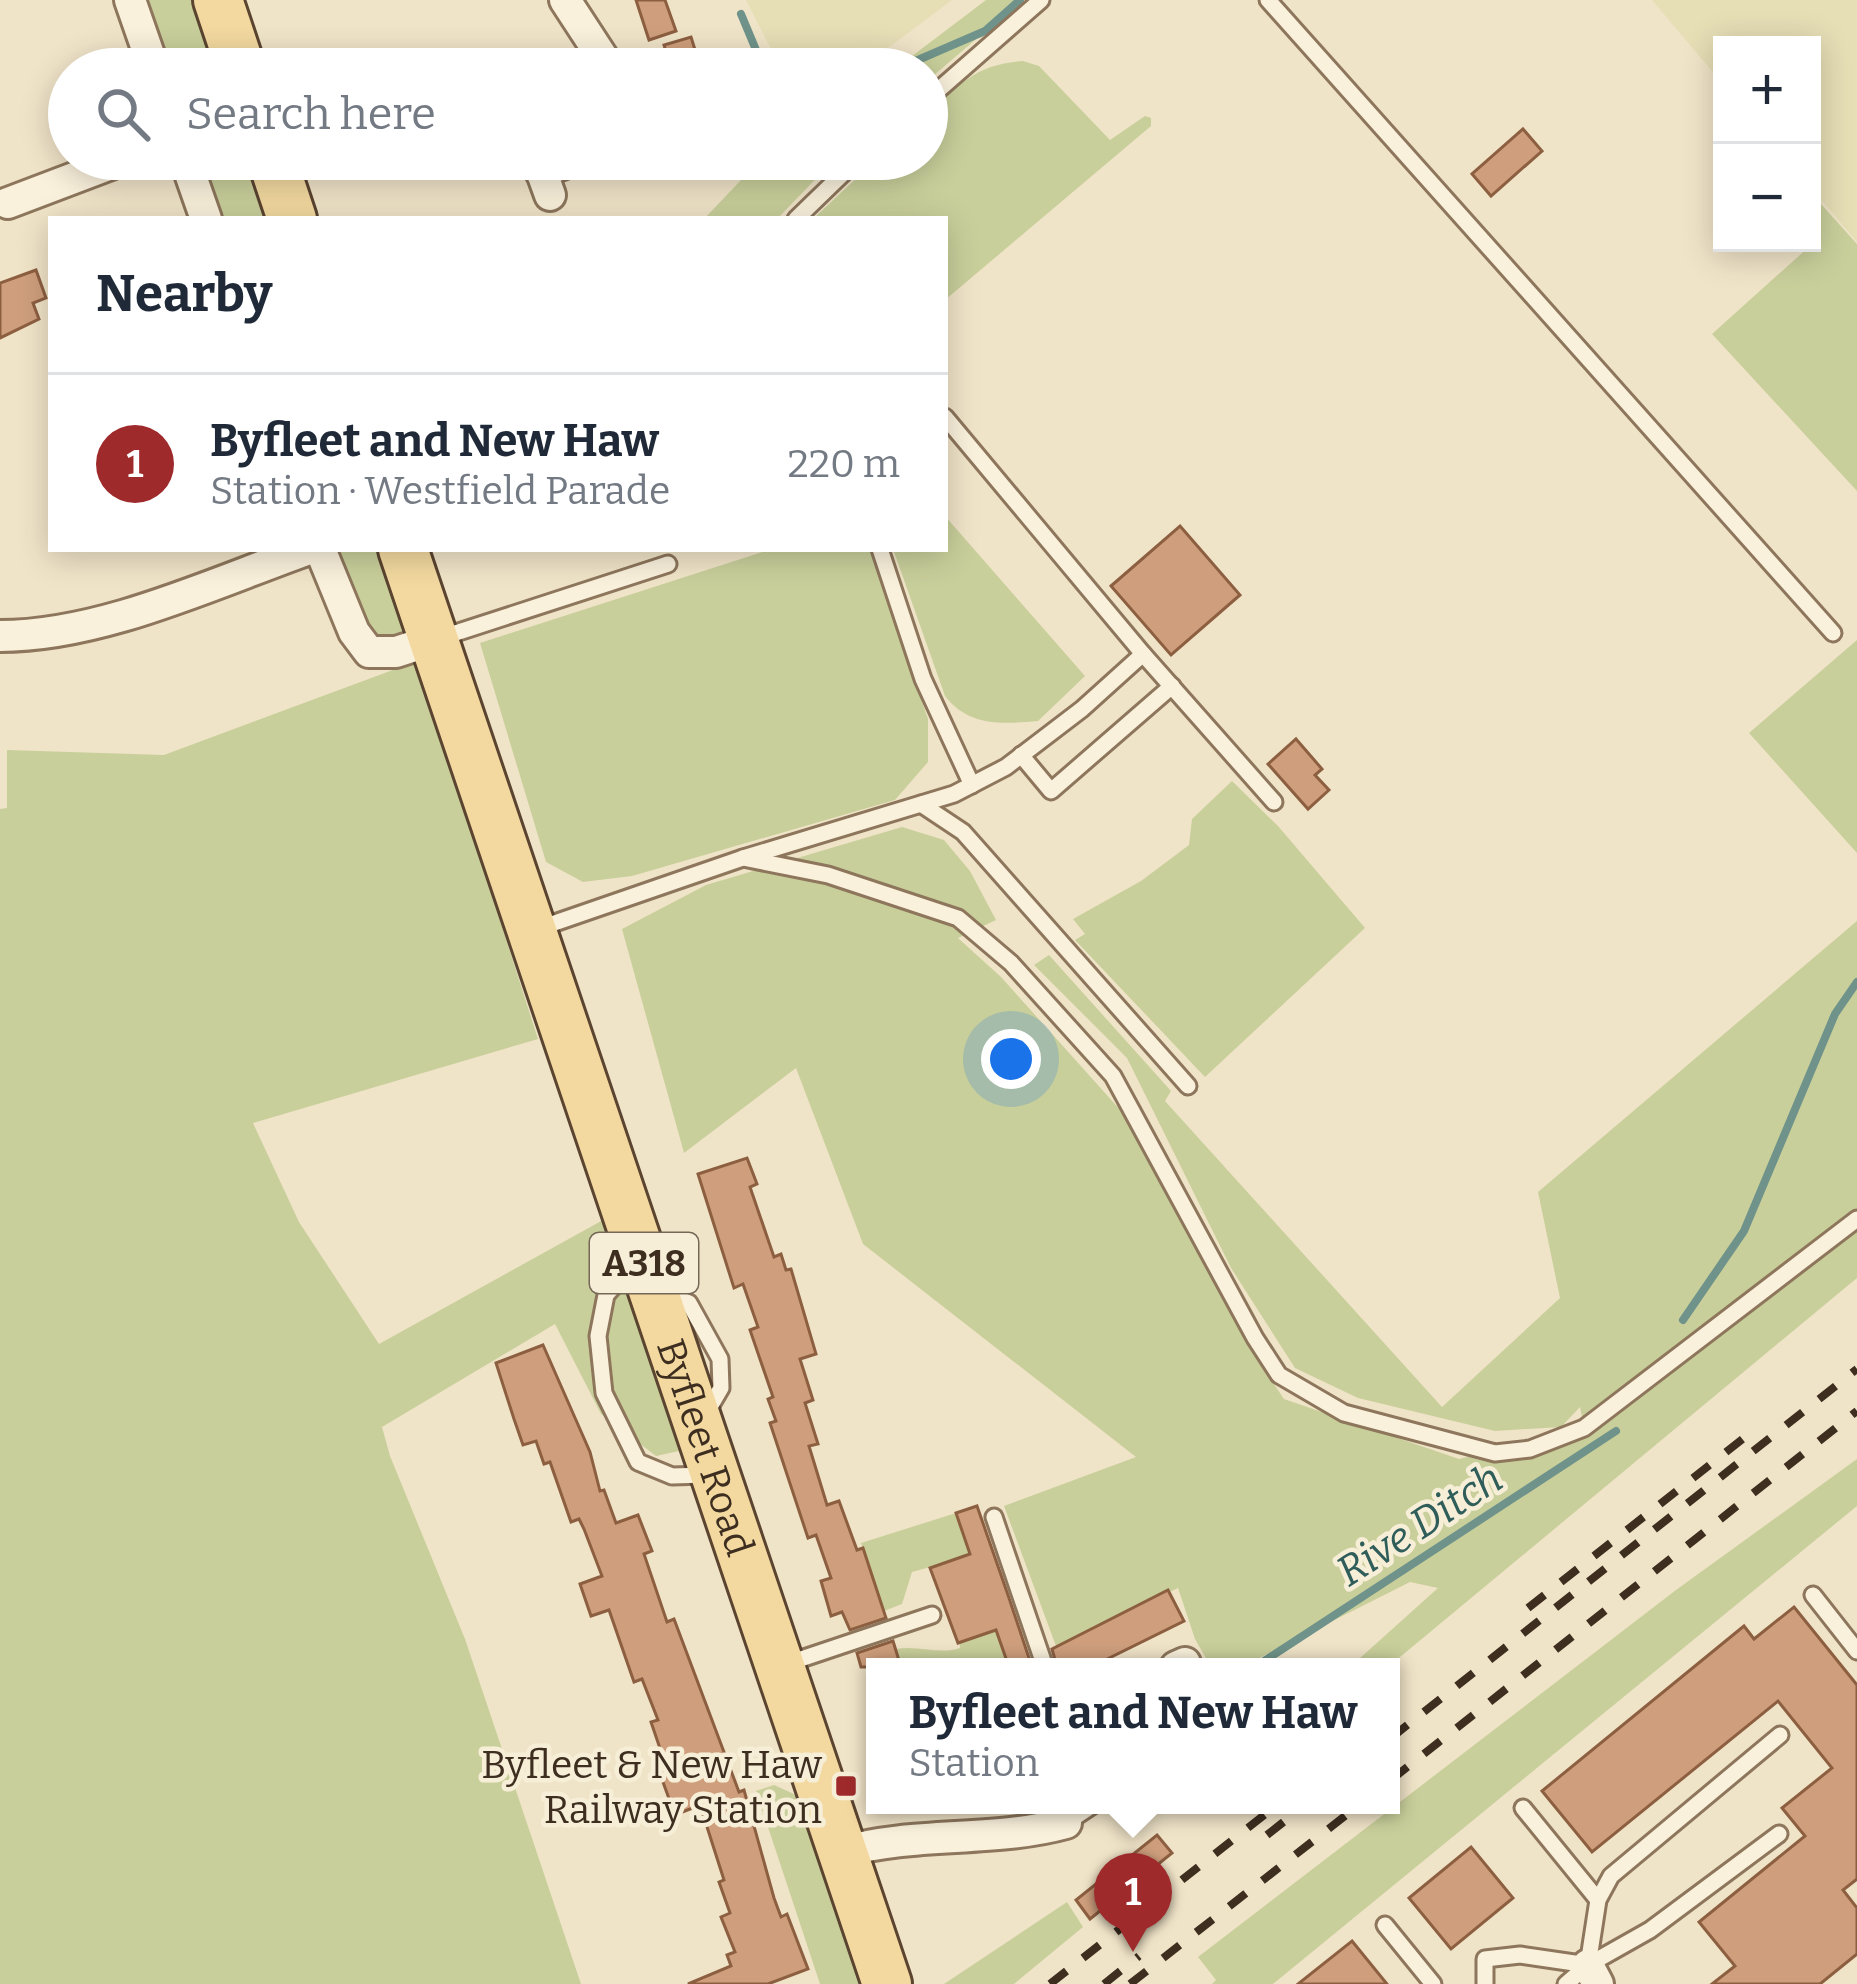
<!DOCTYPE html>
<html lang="en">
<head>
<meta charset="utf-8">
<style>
	:root { --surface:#fff; --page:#f2f2f3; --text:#1f2937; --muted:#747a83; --line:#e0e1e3; --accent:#9e2a2b }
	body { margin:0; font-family:Bitter,serif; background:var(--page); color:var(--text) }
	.controls { position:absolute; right:36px; top:36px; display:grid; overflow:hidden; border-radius:0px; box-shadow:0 6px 30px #0003 }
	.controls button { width:108px; height:108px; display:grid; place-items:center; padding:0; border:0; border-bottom:3px solid var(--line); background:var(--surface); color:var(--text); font:60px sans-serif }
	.you { position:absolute; left:1011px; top:1059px; width:42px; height:42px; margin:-30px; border:9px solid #fff; border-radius:50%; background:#1a73e8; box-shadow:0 0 0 18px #1a73e833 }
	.badge { display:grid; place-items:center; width:78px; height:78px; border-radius:50%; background:var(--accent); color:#fff; font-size:39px; font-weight:700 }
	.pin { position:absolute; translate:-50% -99px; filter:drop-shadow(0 3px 6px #0008) }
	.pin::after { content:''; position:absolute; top:63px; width:42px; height:36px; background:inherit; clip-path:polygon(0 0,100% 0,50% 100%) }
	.popup { position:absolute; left:866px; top:1658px; width:534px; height:156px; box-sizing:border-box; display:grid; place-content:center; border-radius:0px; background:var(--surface); filter:drop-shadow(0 3px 9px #0005); font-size:39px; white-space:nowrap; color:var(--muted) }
	.popup b { font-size:45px; color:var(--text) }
	.popup::after { content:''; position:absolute; left:50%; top:100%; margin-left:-24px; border:24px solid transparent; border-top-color:var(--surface) }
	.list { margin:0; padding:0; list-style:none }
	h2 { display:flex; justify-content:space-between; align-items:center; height:156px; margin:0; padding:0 48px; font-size:51px }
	h2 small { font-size:39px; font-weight:400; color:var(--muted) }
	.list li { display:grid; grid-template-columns:78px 1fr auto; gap:36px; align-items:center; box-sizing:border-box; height:180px; padding:0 48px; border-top:3px solid var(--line) }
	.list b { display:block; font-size:45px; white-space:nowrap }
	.list p { margin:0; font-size:39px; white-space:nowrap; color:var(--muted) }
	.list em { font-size:39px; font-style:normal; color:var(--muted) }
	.icon { flex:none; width:66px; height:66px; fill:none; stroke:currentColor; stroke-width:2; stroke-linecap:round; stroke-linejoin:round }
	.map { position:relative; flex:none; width:1857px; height:1984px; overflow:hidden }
	.search { position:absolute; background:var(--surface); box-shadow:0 6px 30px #0003; left:48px; top:48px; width:900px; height:132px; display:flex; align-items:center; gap:30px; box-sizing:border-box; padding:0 42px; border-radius:66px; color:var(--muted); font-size:45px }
	.panel { position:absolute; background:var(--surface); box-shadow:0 6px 30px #0003; left:48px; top:216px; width:900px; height:336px; border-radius:0px }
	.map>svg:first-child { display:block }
	.farmland { fill:#e6deb5 }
	.green { fill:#c9cf9b }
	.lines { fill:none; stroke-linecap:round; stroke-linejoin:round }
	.stream { stroke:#6f938a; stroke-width:8 }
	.building { fill:#cf9f7d; stroke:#8d5f41; stroke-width:3 }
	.lane-casing { stroke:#8d765c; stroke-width:21 }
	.street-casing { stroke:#8d765c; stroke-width:36 }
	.primary-casing { stroke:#5b4430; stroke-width:54 }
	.lane { stroke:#faf1dc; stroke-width:15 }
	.street { stroke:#faf1dc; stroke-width:30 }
	.primary { stroke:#f3d9a0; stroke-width:48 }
	.rail { stroke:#3d2e20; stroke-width:8; stroke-dasharray:21 21; stroke-linecap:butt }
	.poi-dot { fill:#9e2a2b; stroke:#f7eed8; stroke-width:4.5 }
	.labels { text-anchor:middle; stroke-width:9; stroke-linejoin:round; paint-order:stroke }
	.shield { fill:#f7eed8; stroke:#756857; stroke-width:3 }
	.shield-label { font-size:36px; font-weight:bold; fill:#3d2e20 }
	.street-label { font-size:39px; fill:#3d2e20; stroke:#f7eed8 }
	.poi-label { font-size:39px; fill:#3d2e20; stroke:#f7eed8; text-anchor:end }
	.water-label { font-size:42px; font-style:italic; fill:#2f5d5a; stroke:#f7eed8 }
</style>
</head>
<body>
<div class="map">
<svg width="1857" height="1984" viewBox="0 0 1857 1984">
	<rect width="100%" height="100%" fill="#f0e4c8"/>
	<g class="farmland">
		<polygon points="746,0 952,0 860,69 786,69 772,51"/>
		<polygon points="1652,0 1857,0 1857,242 1812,189 1812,45 1722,45 1722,83"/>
	</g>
	<g class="green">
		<polygon points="139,0 218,0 241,69 163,69"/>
		<polygon points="986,0 1022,0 927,81 927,69 895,69"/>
		<path d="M1023 61 1039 66 1110 140 1145 116 1151 118V126L945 300V219H813L877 159H927V114C960 84 976 64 1023 61Z"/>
		<polygon points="185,159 272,159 292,219 206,219"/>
		<polygon points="761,159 835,159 777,219 704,219"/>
		<polygon points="1812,194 1857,244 1857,491 1712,334 1821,236 1812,225"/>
		<path d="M945 516 1085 676 1038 721C1002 724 969 727 945 696L893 549H945Z"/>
		<polygon points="320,549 403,549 423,608 393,646 369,652"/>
		<polygon points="772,549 870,549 928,719 928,762 895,800 632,876 583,882 546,862 480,643"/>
		<polygon points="1857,640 1857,853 1749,733"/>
		<polygon points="417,661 538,1039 253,1123 299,1222 379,1344 612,1215 683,1445 679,1451 656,1456 601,1414 555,1324 382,1427 390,1456 465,1639 581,1984 0,1984 0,809 7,808 7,750 164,755"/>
		<polygon points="1232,781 1278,826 1365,928 1205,1077 1075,940 1085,934 1073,919 1141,881 1189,845 1192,819"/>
		<polygon points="902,827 944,840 970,871 996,920 958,938 1001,977 1123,1113 1250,1348 1284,1399 1459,1459 1584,1427 1580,1407 1561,1427 1495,1431 1358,1398 1295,1368 1231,1268 1127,1058 1034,965 1049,955 1171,1091 1165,1101 1442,1407 1560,1298 1538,1192 1857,921 1857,1278 1388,1667 1350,1667 1438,1588 1410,1582 1241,1667 1211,1667 1195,1639 1178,1588 1056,1646 1004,1506 1136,1457 863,1244 796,1068 684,1153 622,929 706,885"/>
		<polygon points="1857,1459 1857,1506 1273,1984 1212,1984 1216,1980 1198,1957 1676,1590"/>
		<path d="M956 1513 1009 1667H902L896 1649C918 1645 940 1655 960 1648L952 1561 912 1572 902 1604 884 1611 861 1543Z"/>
		<polygon points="774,1785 794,1794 808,1810 854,1946 861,1984 820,1984 756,1791"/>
		<polygon points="1067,1902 1083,1927 1014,1984 944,1984"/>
	</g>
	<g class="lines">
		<g class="stream">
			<polyline points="741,14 764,69"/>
			<polyline points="897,69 985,31 1020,0"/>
			<polyline points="1683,1320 1744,1231 1835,1014 1857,982"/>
			<polyline points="1255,1667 1616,1431"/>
		</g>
	</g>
	<g class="building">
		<polygon points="636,0 665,0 676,31 649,40"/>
		<polygon points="691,37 701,69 671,69 664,45"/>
		<polygon points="1523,129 1542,151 1491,196 1472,174"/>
		<polygon points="36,270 46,298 33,303 39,319 0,338 0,283"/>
		<polygon points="1180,526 1240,595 1171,655 1111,586"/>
		<polygon points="1296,739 1322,769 1315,775 1329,790 1308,809 1268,764"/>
		<polygon points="747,1158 757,1184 750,1187 774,1257 781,1254 786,1270 791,1269 816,1354 800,1359 813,1400 805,1403 818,1444 809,1446 827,1505 839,1501 857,1550 863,1548 886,1618 850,1630 842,1612 831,1616 821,1581 831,1578 816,1535 808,1538 770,1423 776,1421 768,1399 773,1397 750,1330 758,1327 743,1284 734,1288 698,1174"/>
		<polygon points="543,1345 590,1452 600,1491 604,1490 616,1523 638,1515 652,1551 644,1554 667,1622 674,1619 739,1792 744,1790 774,1898 781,1917 787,1914 808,1969 768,1984 688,1984 731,1966 727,1955 735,1952 721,1917 730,1913 719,1882 724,1880 700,1805 675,1815 656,1763 664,1760 651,1722 658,1720 642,1679 634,1682 609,1610 591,1616 580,1584 602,1576 584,1529 579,1519 571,1522 550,1462 544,1464 536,1441 523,1445 514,1419 496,1363"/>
		<polygon points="977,1506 1008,1595 1032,1667 1009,1667 996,1630 958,1643 930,1568 970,1554 956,1513"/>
		<polygon points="1168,1590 1184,1621 1091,1667 1057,1667 1052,1649"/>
		<polygon points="1794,1607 1857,1685 1857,1879 1843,1890 1857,1908 1857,1954 1820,1984 1712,1984 1735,1966 1699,1922 1805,1836 1782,1808 1832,1768 1778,1701 1592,1852 1542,1791 1744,1626 1754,1639"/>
		<polygon points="893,1641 901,1667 861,1667 857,1653"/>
		<polygon points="1157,1835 1172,1853 1090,1919 1076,1900"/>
		<polygon points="1471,1847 1513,1898 1451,1949 1409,1898"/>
		<polygon points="1352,1941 1387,1984 1298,1984"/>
	</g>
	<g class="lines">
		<g class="lane-casing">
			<g id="lane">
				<polyline points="1268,0 1833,633"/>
				<polyline points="927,100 1041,0"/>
				<polyline points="796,219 858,159"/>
				<polyline points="945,417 1143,654 1274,802"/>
				<polyline points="880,549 923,679 972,785"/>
				<polyline points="437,639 668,564"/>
				<polyline points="1021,755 1051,791 1172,686"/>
				<polyline points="921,804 963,832 1188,1086"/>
				<polyline points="743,858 828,875 958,918 1011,963 1113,1076 1255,1338 1279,1375 1344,1413 1495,1453 1530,1449 1584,1428 1857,1219"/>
				<polyline points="540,928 743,858 954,794 1006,767 1082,709 1143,654"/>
				<polyline points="633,1264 606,1295 598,1336 604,1393 638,1462 672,1476 706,1475"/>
				<polyline points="662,1292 689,1303 720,1359 721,1388 707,1412"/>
				<polyline points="994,1517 1045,1667"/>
				<polyline points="1813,1595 1857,1651"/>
				<polyline points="783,1665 932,1615"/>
				<polyline points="1523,1808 1598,1900"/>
				<polyline points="1066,1823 1093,1805"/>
				<polyline points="1385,1925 1433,1984"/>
				<polyline points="1588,1965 1598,1900 1611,1876 1780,1735"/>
				<polyline points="1485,1984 1485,1959 1520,1955 1588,1965"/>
				<polyline points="1566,1984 1588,1965 1650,1930 1779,1834"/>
			</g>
		</g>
		<g class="street-casing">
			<g id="street">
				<polyline points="130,0 154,69"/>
				<polyline points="565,0 610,69"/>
				<polyline points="185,159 206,219"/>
				<polyline points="537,159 550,195"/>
				<polyline points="541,172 576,159"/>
				<polyline points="8,203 124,159"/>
				<polyline points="320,549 354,632 369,652 396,652 433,640"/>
				<path d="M0 636C102 636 213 583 309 549"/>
				<polyline points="1176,1667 1185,1663"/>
				<path d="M842 1852C915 1831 993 1843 1066 1823L1062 1805"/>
				<polyline points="1588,1965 1598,1984"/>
			</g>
		</g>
		<g class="primary-casing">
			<g id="primary">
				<polyline points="218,0 241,69"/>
				<polyline points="272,159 292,219"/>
				<path id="s1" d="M403 549 887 1984"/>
			</g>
		</g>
		<use href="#lane" class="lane"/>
		<use href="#street" class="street"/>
		<use href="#primary" class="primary"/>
		<g class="rail">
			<polyline points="1528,1608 1745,1437"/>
			<polyline points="1391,1738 1857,1369"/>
			<polyline points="1391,1780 1857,1411"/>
			<polyline points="1267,1835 1305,1805"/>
			<polyline points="1050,1984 1277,1805"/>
			<polyline points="1104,1984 1139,1956"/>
			<polyline points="1130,1984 1359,1805"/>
		</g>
	</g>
	<rect class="poi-dot" x="834" y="1774" width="24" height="24" rx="6"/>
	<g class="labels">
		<rect class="shield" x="590" y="1233" width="108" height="60" rx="9"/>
		<g class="shield-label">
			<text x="644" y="1276">A318</text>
		</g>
		<g class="street-label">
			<text dy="14" stroke="none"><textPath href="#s1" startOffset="948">Byfleet Road</textPath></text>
		</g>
		<g class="poi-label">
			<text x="822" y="1778">Byfleet &amp; New Haw<tspan x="822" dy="45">Railway Station</tspan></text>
		</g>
		<g class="water-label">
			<text transform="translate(1419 1524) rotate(-33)" y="15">Rive Ditch</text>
		</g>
	</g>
</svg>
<div class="controls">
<button>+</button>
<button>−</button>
</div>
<div class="you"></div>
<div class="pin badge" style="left:1133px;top:1952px">1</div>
<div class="popup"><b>Byfleet and New Haw</b>Station</div>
<div class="search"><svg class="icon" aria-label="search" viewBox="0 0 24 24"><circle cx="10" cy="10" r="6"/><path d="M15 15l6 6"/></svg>Search here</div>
<section class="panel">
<h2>Nearby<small></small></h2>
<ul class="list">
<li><span class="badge">1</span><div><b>Byfleet and New Haw</b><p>Station · Westfield Parade</p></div><em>220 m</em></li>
</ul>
</section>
</div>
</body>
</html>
